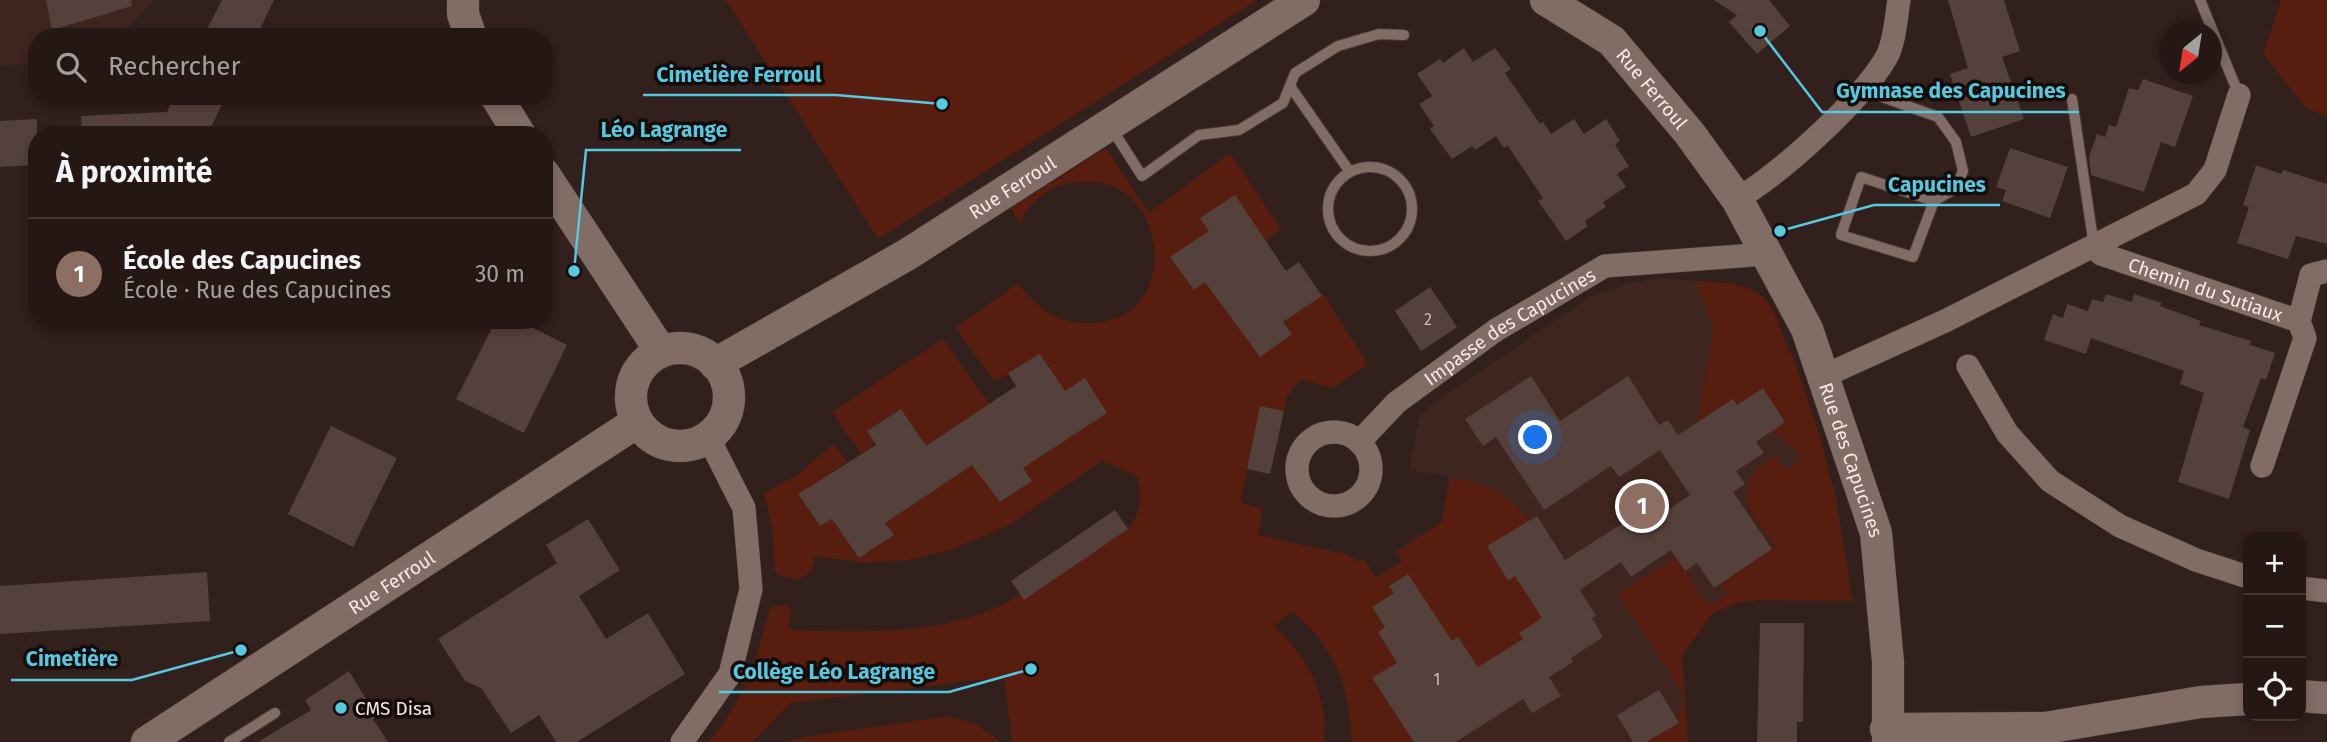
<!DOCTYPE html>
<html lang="fr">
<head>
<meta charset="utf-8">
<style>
	:root { --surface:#251814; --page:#312522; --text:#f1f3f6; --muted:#a3a0a0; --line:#423734; --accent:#1a73e8 }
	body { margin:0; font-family:"Fira Sans",sans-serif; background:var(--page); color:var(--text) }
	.controls { position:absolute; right:21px; bottom:21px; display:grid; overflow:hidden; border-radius:14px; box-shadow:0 4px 10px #0003 }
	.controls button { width:63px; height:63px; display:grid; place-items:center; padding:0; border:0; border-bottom:2px solid var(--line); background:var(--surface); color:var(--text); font:35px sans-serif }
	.compass { position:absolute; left:2159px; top:21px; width:63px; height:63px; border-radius:50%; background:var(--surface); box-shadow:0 4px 10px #0003; rotate:210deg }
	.you { position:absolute; left:1536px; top:438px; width:24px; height:24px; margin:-18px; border:5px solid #fff; border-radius:50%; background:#1a73e8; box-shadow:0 0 0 10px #1a73e833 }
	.badge { display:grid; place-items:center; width:46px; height:46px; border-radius:50%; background:var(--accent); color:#fff; font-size:23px; font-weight:700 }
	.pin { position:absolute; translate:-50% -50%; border:4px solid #fff; box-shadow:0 2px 7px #0006 }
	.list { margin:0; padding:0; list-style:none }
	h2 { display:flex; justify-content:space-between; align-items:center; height:91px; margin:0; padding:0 28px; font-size:30px }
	h2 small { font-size:23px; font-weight:400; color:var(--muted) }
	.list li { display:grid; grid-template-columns:46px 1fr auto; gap:21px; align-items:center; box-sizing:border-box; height:112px; padding:0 28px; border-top:2px solid var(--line) }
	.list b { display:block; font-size:26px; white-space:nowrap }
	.list p { margin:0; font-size:23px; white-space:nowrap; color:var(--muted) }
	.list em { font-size:23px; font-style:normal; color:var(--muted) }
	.icon { flex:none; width:38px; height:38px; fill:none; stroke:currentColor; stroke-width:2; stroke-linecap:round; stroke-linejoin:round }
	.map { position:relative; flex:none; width:2327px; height:742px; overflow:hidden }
	.search { position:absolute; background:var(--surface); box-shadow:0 4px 10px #0003; left:28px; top:28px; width:525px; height:77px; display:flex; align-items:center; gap:18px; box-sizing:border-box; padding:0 24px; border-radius:28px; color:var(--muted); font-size:26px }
	.panel { position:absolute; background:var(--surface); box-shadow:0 4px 10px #0003; left:28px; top:126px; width:525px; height:203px; border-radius:28px }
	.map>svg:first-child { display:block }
	.built { fill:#3e251f }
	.green { fill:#571d0e }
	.building { fill:#55413c }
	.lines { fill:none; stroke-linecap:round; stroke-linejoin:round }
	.lane-casing { stroke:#493a37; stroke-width:12 }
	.street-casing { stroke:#493a37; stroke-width:24 }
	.secondary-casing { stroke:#493a37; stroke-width:33 }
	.lane { stroke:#826c66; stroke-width:10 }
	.street { stroke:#826c66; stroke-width:23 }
	.secondary { stroke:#826c66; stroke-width:32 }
	.poi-dot { fill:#56c9e0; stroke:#140c0a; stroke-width:2.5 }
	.labels { text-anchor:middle; stroke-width:7; stroke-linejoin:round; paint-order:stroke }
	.number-label { font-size:16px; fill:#cebfbc }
	.street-label { font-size:19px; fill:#f6e9e6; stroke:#140c0a }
	.poi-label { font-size:19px; fill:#f6e9e6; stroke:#140c0a; text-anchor:start }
	.leader { fill:none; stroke:#56c9e0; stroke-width:2.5 }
	.callout-dot { fill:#56c9e0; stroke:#140c0a; stroke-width:2.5 }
	.callout-label { font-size:21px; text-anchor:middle; font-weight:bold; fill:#56c9e0; stroke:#140c0a; stroke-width:7; stroke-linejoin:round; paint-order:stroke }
</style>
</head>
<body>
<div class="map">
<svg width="2327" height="742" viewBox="0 0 2327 742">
	<rect width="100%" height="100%" fill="#31201b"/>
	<g class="built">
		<polygon points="0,0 154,0 120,35 37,37 37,64 0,66"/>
		<polygon points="1660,278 1715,282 1751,289 1764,298 1771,309 1795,362 1836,494 1852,601 1759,600 1736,603 1711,615 1682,656 1688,742 1352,742 1347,694 1336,662 1314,630 1292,612 1364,559 1376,578 1402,561 1397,551 1442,522 1449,477 1409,470 1419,417 1437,401 1590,297 1624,284"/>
	</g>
	<g class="green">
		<polygon points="726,0 1257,0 878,239"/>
		<polygon points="2281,0 2327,0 2327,116 2306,108 2263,54"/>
		<path d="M1106 148 1149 213 1230 153 1281 229 1265 241 1201 218 1209 231 1170 258 1194 290 1205 282 1260 356 1292 334 1283 322 1322 296V292L1368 364 1333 388 1301 379 1287 396 1284 411 1260 406 1241 500 1244 504 1262 509 1258 535 1347 554 1359 562 1364 559 1376 578 1402 561 1397 551 1442 522 1450 477C1486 484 1506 491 1530 521L1509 580 1515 576 1542 618 1523 639 1478 667 1458 637 1452 641 1408 574 1389 586 1394 593 1373 607 1385 627 1378 632 1386 646 1404 658 1372 679 1414 741 1428 742H1352C1349 685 1336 648 1292 612L1274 626C1308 658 1328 694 1324 742H1012L1004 677 791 703 753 742H708C743 703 758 657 770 607L785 605 791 609 789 628 796 630C867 632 960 636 1020 594L1024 600 1128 529C1142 509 1143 499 1137 476L1102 461 1011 524 951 550 908 560 865 563 815 556 811 572 796 581 775 573 772 527 764 493 794 477 834 444 847 462 798 495 820 526 832 519 859 558 894 535 885 523 972 465 1001 502 1032 481 1023 468 1107 413 1085 379 1065 391 1040 354 995 382 955 328 1019 283C1038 310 1059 325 1094 323 1189 318 1167 158 1066 184 1046 189 1027 204 1020 224L1011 208Z"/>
		<path d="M1695 281C1716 282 1744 282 1761 296 1773 305 1778 325 1784 338 1821 422 1841 509 1852 601L1759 600 1736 603 1711 615 1682 656 1688 742H1646L1678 723 1676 718C1685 708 1683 700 1680 688L1618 594 1676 557 1708 606 1727 594 1721 583 1774 547C1770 536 1765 533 1759 524 1737 496 1746 470 1777 456L1781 465 1787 469 1801 461 1799 453 1772 431 1785 422 1763 388 1737 405 1733 399 1701 419 1693 444 1712 341V322Z"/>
		<polygon points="943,339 989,404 926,446 901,409 867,431 875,444 861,454 832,412"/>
		<polygon points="950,716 976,724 1001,742 788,742 803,737"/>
	</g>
	<g class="building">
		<polygon points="46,0 131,0 132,6 52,30"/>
		<polygon points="222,0 274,0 256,37 203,37"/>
		<polygon points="1714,0 1769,0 1790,26 1757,54 1729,22 1737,15"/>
		<polygon points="1948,0 2004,0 2020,51 2002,57 2024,119 1971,137 1950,74 1968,68"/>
		<polygon points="1464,48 1473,62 1495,48 1511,69 1505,73 1540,124 1543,122 1551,134 1574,119 1584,134 1606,119 1620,141 1615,145 1629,166 1617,174 1626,187 1603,202 1606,207 1585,221 1588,226 1566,241 1538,201 1543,198 1508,146 1504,148 1496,136 1475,150 1472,146 1452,159 1430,129 1434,126 1419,104 1432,96 1417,74 1440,59 1443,63"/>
		<polygon points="2143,79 2193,96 2175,147 2161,142 2144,192 2091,175 2089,157 2097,134 2105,137 2109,125 2116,127 2129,88 2138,90"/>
		<polygon points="174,96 226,96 207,135 82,135 81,116 167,112"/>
		<polygon points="37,119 37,165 0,167 0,121"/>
		<polygon points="2010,148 2068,167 2050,218 2002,201 2006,190 1996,187"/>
		<polygon points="2256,165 2281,174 2283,170 2327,184 2327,244 2296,236 2288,259 2237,243 2249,207 2243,205"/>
		<polygon points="1235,195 1286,271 1299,262 1322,296 1283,322 1292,334 1260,357 1205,282 1194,290 1170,257 1209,231 1200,218"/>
		<polygon points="1430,287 1457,327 1421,351 1395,311"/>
		<polygon points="2106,294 2132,302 2134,294 2162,303 2160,306 2201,321 2199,325 2251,341 2250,345 2275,353 2266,380 2261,378 2243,427 2250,430 2229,499 2178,482 2204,393 2180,384 2184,371 2091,338 2086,354 2044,340 2053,314 2063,318 2067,304 2088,311 2092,299 2103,302"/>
		<polygon points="496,320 517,320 567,345 524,433 456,399"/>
		<polygon points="1040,354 1065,391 1085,378 1107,413 1023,468 1032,481 1000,502 972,465 885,523 894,535 859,558 832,519 820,526 798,494 876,445 867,431 901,409 926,446 1016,386 1008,373"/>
		<polygon points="1531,376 1560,421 1628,376 1659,425 1668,420 1678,435 1733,399 1737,405 1763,388 1785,422 1756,442 1764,453 1736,471 1745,484 1733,492 1772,549 1714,588 1697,563 1685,571 1671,550 1631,577 1621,562 1580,590 1596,616 1592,618 1603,637 1571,658 1573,662 1549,677 1561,696 1532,713 1523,699 1456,742 1414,742 1372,678 1397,663 1378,632 1385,627 1372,607 1394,593 1389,586 1408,574 1452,641 1458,637 1478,667 1523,639 1519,633 1542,618 1515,576 1508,581 1487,546 1537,516 1565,560 1636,515 1643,527 1690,495 1660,450 1619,477 1611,466 1544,510 1496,437 1483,446 1465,419"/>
		<polygon points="1260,406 1284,411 1270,474 1247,469"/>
		<polygon points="331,426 397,458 353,547 288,514"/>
		<polygon points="1115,510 1128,529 1024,600 1011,581"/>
		<polygon points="588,519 620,570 579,596 606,639 648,613 685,674 577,742 556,742 539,715 511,733 481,688 465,681 438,639 557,563 546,545"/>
		<polygon points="207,572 210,621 0,634 0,586"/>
		<polygon points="1760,623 1804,623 1803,722 1797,722 1797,742 1757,742"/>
		<polygon points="349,671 376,716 373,719 388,742 258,742 311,710 305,700"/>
		<polygon points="1659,690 1679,723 1646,742 1633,742 1617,715"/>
	</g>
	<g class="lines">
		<g class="lane-casing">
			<g id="lane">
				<polyline points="2200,0 2239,95"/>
				<polyline points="1290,86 1350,172"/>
				<polyline points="1863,90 1938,117 1956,142 1963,171 1956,188 1934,201 1861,177 1841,235 1913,257 1934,201"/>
				<polyline points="2072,99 2094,246"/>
				<polyline points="1110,126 1142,176 1199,135 1239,130 1283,103 1295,73 1338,46 1379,34 1404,35"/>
				<circle cx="1370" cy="209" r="42"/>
				<polyline points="229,742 275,713"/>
			</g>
		</g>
		<g class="street-casing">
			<g id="street">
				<path d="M1737 199C1780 174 1861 101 1886 58 1895 43 1896 17 1899 0"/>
				<path id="s1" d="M2094 246 2101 254 2299 321 2311 275 2327 271"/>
				<polyline points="1968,366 2007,433 2050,481 2120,526 2196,560 2248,577"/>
				<polyline points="1824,376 1945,321 2196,194 2215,170 2239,95"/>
				<circle cx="1334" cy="469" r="37"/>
				<path id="s2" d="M1359 442 1397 402 1496 330 1605 266 1767 254"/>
				<polyline points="2262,466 2305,338 2299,321"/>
				<polyline points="2301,588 2327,591"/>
				<polyline points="682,742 730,674 751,589 744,508 708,437"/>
			</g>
		</g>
		<g class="secondary-casing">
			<g id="secondary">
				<polyline points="463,0 463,14 471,37"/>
				<path id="s3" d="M1546 0 1612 41 1690 134 1737 199 1807 329 1876 533 1888 662V742"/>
				<polyline points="496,96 520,135"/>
				<polyline points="544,174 660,350"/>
				<circle cx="680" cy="397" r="49"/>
				<path id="s4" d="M715 364 908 254 1304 0"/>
				<polyline points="2301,696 2327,698"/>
				<polyline points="1886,729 2045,728 2201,702 2248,699"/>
				<path id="s5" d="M147 742 637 422"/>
			</g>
		</g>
		<use href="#lane" class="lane"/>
		<use href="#street" class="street"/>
		<use href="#secondary" class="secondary"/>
	</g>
	<circle class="poi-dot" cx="341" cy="708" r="7"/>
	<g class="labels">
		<g class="number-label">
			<text x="1428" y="325">2</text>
			<text x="1437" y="685">1</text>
		</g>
		<g class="street-label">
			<text dy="7" stroke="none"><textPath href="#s3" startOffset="140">Rue Ferroul</textPath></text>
			<text dy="7" stroke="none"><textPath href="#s4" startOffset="346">Rue Ferroul</textPath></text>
			<text dy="7" stroke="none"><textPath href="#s1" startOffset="121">Chemin du Sutiaux</textPath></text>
			<text dy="7" stroke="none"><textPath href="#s2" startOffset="191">Impasse des Capucines</textPath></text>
			<text dy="7" stroke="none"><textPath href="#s3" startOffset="565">Rue des Capucines</textPath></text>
			<text dy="7" stroke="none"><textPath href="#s5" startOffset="292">Rue Ferroul</textPath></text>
		</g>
		<g class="poi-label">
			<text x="355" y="715">CMS Disa</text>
		</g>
	</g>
	<path class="leader" d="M942 104L836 95H643M1760 31L1822 112H2079M574 271L586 150H741M1780 231L1874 205H2000M241 650L132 680H11M1031 669L949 692H719"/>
	<g class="callout-dot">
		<circle cx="942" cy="104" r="7"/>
		<circle cx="1760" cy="31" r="7"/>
		<circle cx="574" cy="271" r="7"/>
		<circle cx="1780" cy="231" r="7"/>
		<circle cx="241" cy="650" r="7"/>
		<circle cx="1031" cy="669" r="7"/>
	</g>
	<g class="callout-label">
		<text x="739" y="82">Cimetière Ferroul</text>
		<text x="1951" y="98">Gymnase des Capucines</text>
		<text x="664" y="137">Léo Lagrange</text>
		<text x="1937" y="192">Capucines</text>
		<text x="72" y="666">Cimetière</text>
		<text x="834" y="679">Collège Léo Lagrange</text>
	</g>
</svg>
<div class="controls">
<button>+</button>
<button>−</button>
<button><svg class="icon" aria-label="locate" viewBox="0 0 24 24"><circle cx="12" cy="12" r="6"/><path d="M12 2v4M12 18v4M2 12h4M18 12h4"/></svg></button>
</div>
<svg class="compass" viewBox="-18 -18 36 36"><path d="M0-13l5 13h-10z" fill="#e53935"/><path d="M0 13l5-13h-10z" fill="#a3a0a0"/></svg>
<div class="you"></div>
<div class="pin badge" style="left:1642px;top:506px;background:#8d6e63">1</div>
<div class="search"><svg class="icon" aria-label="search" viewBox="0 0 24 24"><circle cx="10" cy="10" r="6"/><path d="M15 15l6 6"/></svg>Rechercher</div>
<section class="panel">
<h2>À proximité<small></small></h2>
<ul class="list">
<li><span class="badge" style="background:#8d6e63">1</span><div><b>École des Capucines</b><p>École · Rue des Capucines</p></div><em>30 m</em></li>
</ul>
</section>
</div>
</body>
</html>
